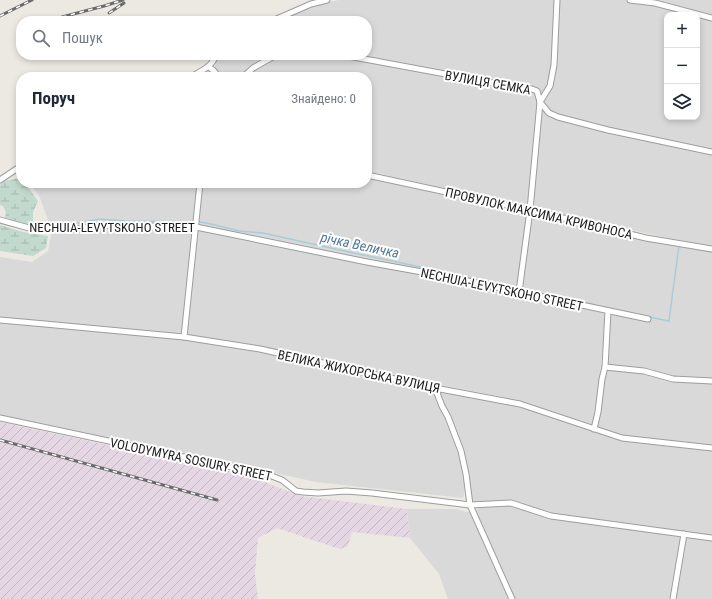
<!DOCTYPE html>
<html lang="uk">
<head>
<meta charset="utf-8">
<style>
	:root { --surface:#fff; --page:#f6f6f7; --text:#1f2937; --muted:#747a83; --line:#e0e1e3 }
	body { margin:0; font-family:"Roboto Condensed",sans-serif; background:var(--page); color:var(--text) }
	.controls { position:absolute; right:12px; top:12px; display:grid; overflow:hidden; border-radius:8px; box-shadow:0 2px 6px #0003 }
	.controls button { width:36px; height:36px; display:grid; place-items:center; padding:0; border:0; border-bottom:1px solid var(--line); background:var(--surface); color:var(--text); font:20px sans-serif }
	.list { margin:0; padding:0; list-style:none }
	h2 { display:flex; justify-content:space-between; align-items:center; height:52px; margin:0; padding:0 16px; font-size:17px }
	h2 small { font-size:13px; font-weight:400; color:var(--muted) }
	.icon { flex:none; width:22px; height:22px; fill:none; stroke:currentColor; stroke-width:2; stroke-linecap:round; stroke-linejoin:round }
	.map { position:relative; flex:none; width:712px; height:599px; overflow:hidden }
	.search { position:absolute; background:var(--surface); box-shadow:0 2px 6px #0003; left:16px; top:16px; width:356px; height:44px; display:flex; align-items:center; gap:10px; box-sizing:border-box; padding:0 14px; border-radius:16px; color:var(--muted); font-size:15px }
	.panel { position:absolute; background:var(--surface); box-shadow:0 2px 6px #0003; left:16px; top:72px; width:356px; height:116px; border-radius:16px }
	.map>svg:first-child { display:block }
	.residential { fill:#dad9d9; fill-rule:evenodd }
	.industrial { fill:url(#industrial-furrows) }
	.wetland { fill:url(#wetland-marsh) }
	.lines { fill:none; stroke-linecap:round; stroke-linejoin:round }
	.stream { stroke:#a8cdd6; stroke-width:1.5 }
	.minor-casing { stroke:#9d9d9d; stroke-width:7 }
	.minor { stroke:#fff; stroke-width:5 }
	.rail-casing { stroke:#6a6a6a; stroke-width:3 }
	.rail { stroke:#fff; stroke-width:1.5; stroke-dasharray:4.5; stroke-linecap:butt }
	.labels { text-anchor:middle; stroke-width:4; stroke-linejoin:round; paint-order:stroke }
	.street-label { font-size:13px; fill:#1c1c1c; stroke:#fff }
	.water-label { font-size:14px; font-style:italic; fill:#51789a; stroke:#fff }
</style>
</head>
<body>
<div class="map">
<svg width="712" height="599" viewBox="0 0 712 599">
	<defs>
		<pattern id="industrial-furrows" width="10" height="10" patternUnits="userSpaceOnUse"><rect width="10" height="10" fill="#e5d6e3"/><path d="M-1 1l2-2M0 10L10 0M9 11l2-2" fill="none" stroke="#c4b7c2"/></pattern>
		<pattern id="wetland-marsh" width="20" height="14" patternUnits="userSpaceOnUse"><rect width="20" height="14" fill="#c2d9cd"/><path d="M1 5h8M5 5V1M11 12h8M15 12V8" fill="none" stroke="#a6baaf"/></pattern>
	</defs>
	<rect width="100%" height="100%" fill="#ece9e3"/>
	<g class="residential">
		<path d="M339 0H712V247L668 238 367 171V77H196L215 66 219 55H367V21H278L314 5ZM667 15H697V117H667Z"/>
		<polygon points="367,178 527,211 518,294 607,312 594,425 548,410 498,396 436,384 434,389 439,405 458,450 465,489 463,498 316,482 179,452 0,415 0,257 32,262 48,251 52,231 40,198 30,183 367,183"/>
		<polygon points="532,212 712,251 712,599 448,599 439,574 410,538 407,509 456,509 466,512 475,512 478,508 472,503 464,456 444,407 439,392 441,391 490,400 524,408 597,427 609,310 520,291"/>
	</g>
	<polygon class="industrial" points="0,422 252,476 260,480 300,496 407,509 410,538 352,532 348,546 340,549 277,528 258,538 255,574 258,599 0,599"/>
	<g class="wetland">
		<polygon points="21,178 21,183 25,183 38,201 33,212 33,226 5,218 6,212 3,206 0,205 0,185 4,181"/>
		<polygon points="0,225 23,232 48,236 46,248 33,256 0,251"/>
	</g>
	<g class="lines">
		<g class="stream">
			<polyline points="33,222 43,224 67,222 74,224 99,219 125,221 192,222"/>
			<polyline points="200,222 211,224 239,231 263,233 344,251 440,271 516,288"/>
			<polyline points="692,248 712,252"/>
			<polyline points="523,290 561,297 596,305"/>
			<polyline points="644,316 669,321 679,245 680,245"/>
		</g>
		<g class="minor-casing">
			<g id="minor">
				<polyline points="630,0 655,3 712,18"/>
				<polyline points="272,21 311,4 327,0"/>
				<polyline points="343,55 521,88 532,89 537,91 540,102 549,113 558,117 608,130 712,152"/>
				<polyline points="209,67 214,71 219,77"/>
				<path d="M191 77C201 71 212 67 216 55"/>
				<polyline points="243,77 253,68 276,55"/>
				<polyline points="367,175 530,210 646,238 712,249"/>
				<polyline points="0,180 21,166"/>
				<polyline points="0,220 29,228 78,229 100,225 196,227 367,262 444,276 648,319"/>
				<polyline points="519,292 530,210 540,102 550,86 554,65 557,0"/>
				<polyline points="0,320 45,324 184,337 260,349 435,388 520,404 622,438 712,448"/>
				<polyline points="184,337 200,183"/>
				<polyline points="605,367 644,371 673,379 712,381"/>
				<polyline points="435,388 442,406 448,417 461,451 466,474 470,505 512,599"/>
				<polyline points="0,418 269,475 282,480 296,491 303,492 318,493 346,491 372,493 470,505 511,503 551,516 712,538"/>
				<polyline points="594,429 598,412 602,379 605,367 608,311"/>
				<polyline points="673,599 684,534"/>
			</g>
		</g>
		<use href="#minor" class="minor"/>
		<g class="rail-casing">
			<g id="rail">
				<polyline points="109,13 124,3"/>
				<polyline points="0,16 32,0"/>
				<polyline points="62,17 104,6 123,0"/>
				<polyline points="0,440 217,500"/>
			</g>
		</g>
		<use href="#rail" class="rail"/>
	</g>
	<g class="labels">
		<g class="street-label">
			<text transform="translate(488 82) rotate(10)" y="5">ВУЛИЦЯ СЕМКА</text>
			<text transform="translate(539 213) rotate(13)" y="5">ПРОВУЛОК МАКСИМА КРИВОНОСА</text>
			<text x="112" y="232">NECHUIA-LEVYTSKOHO STREET</text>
			<text transform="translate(502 289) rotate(12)" y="5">NECHUIA-LEVYTSKOHO STREET</text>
			<text transform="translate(359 371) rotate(12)" y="5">ВЕЛИКА ЖИХОРСЬКА ВУЛИЦЯ</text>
			<text transform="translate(191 459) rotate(12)" y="5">VOLODYMYRA SOSIURY STREET</text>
		</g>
		<g class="water-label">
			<text transform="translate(360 245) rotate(12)" y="5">річка Величка</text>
		</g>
	</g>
</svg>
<div class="controls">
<button>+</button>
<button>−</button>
<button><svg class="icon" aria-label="layers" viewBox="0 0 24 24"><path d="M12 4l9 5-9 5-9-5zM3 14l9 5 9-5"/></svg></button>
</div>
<div class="search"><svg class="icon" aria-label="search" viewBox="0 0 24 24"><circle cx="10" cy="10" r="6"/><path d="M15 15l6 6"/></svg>Пошук</div>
<section class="panel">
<h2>Поруч<small>Знайдено: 0</small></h2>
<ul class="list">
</ul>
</section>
</div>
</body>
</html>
